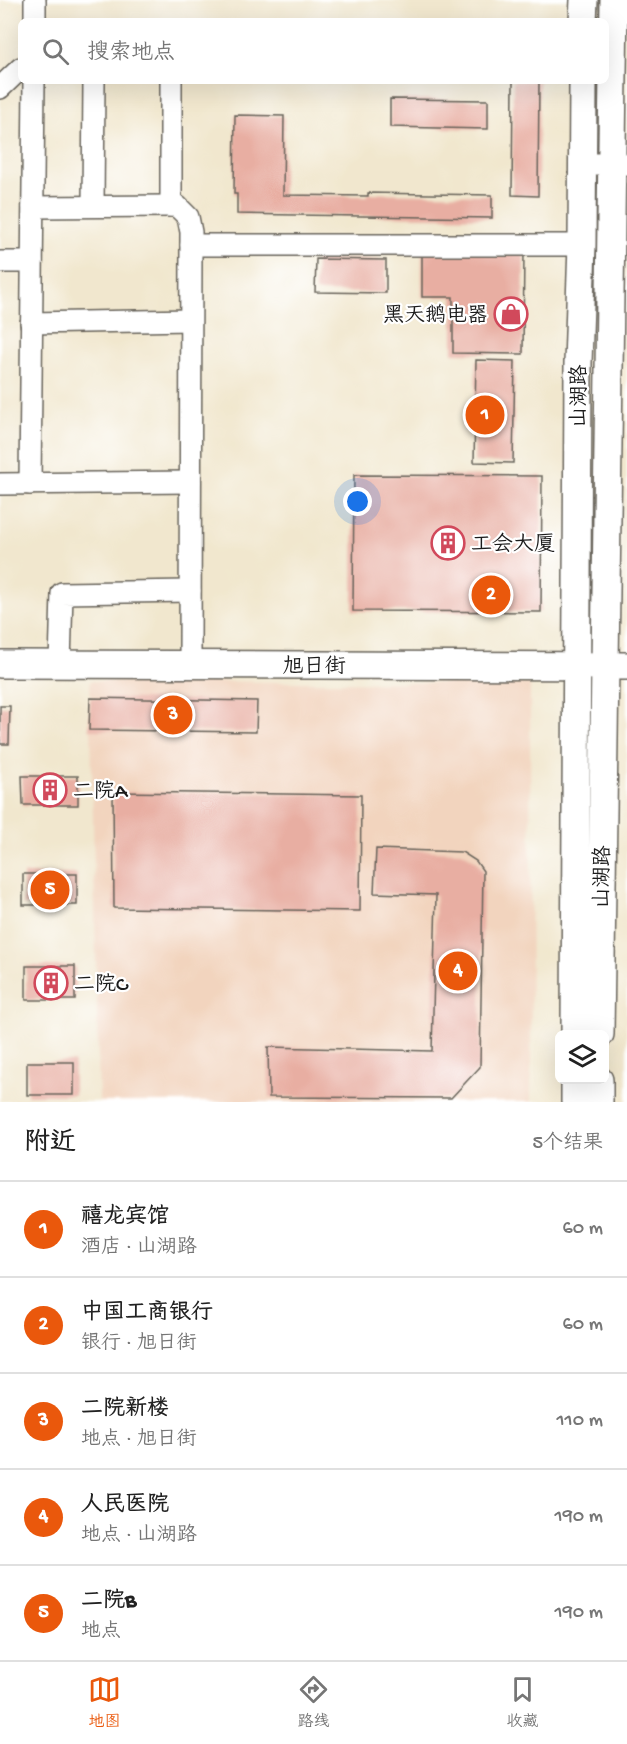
<!DOCTYPE html>
<html lang="zh">
<head>
<meta charset="utf-8">
<style>
	:root { --surface:#fff; --page:#f6f6f6; --text:#222; --muted:#767676; --line:#e0e0e0; --accent:#ea580c }
	body { margin:0; font-family:"Gochi Hand","LXGW WenKai TC",sans-serif; background:var(--page); color:var(--text) }
	.controls { position:absolute; right:18px; bottom:18px; display:grid; overflow:hidden; border-radius:9px; box-shadow:0 6px 24px #0002 }
	.controls button { width:54px; height:54px; display:grid; place-items:center; padding:0; border:0; border-bottom:2px solid var(--line); background:var(--surface); color:var(--text); font:30px sans-serif }
	.you { position:absolute; left:358px; top:502px; width:21px; height:21px; margin:-15px; border:4px solid #fff; border-radius:50%; background:#1a73e8; box-shadow:0 0 0 9px #1a73e833 }
	.badge { display:grid; place-items:center; width:39px; height:39px; border-radius:50%; background:var(--accent); color:#fff; font-size:20px; font-weight:700 }
	.pin { position:absolute; translate:-50% -50%; border:3px solid #fff; box-shadow:0 2px 6px #0006 }
	.list { margin:0; padding:0; list-style:none }
	h2 { display:flex; justify-content:space-between; align-items:center; height:78px; margin:0; padding:0 24px; font-size:26px }
	h2 small { font-size:20px; font-weight:400; color:var(--muted) }
	.list li { display:grid; grid-template-columns:39px 1fr auto; gap:18px; align-items:center; box-sizing:border-box; height:96px; padding:0 24px; border-top:2px solid var(--line) }
	.list b { display:block; font-size:22px; white-space:nowrap }
	.list p { margin:0; font-size:20px; white-space:nowrap; color:var(--muted) }
	.list em { font-size:20px; font-style:normal; color:var(--muted) }
	.icon { flex:none; width:33px; height:33px; fill:none; stroke:currentColor; stroke-width:2; stroke-linecap:round; stroke-linejoin:round }
	.map { position:relative; flex:none; width:627px; height:1102px; overflow:hidden }
	.search { position:absolute; background:var(--surface); box-shadow:0 6px 24px #0002; left:18px; right:18px; top:18px; height:66px; display:flex; align-items:center; gap:15px; box-sizing:border-box; padding:0 21px; border-radius:9px; color:var(--muted); font-size:22px }
	.sheet { height:558px; background:var(--surface) }
	nav { display:flex; justify-content:space-around; align-items:center; box-sizing:border-box; height:84px; border-top:2px solid var(--line); background:var(--surface); font-size:16px; color:var(--muted) }
	nav a { display:grid; justify-items:center; gap:3px }
	nav .on { color:var(--accent) }
	.map>svg:first-child { display:block }
	.built { fill:#f2d4be }
	.building { fill:#e8aea2 }
	.lines { fill:none; stroke-linecap:round; stroke-linejoin:round }
	.minor-casing { stroke:#67635a; stroke-width:24 }
	.major-casing { stroke:#67635a; stroke-width:30 }
	.minor { stroke:#fff; stroke-width:21 }
	.major { stroke:#fff; stroke-width:27 }
	.labels { text-anchor:middle; stroke-width:4.5; stroke-linejoin:round; paint-order:stroke }
	.poi-label { font-size:21px; fill:#1c1c1c; stroke:#fff; text-anchor:start }
	.street-label { font-size:21px; fill:#1c1c1c; stroke:#fff }
</style>
</head>
<body>
<div class="map">
<svg width="627" height="1102" viewBox="0 0 627 1102">
	<rect width="100%" height="100%" fill="#fff"/>
	<filter id="ink" filterUnits="userSpaceOnUse"><feTurbulence type="fractalNoise" baseFrequency=".0167" numOctaves="2"/><feDisplacementMap in="SourceGraphic" scale="12" xChannelSelector="R" yChannelSelector="G"/><feConvolveMatrix kernelMatrix="1 2 1 2 8 2 1 2 1" color-interpolation-filters="sRGB"/></filter>
	<filter id="wash" filterUnits="userSpaceOnUse"><feTurbulence type="fractalNoise" baseFrequency=".008" numOctaves="4" result="noise"/><feDisplacementMap in="SourceGraphic" scale="24" xChannelSelector="R" yChannelSelector="G"/><feGaussianBlur stdDeviation="1.35" result="paint"/><feColorMatrix in="noise" values="0 0 0 0 0 0 0 0 0 0 0 0 0 0 0 0 0 1.4 0 .05"/><feComposite in="paint" operator="in"/></filter>
	<g filter="url(#wash)">
		<rect width="100%" height="100%" fill="#f1e7ce"/>
		<polygon class="built" points="90,681 530,683 531,1102 99,1102"/>
		<g id="blocks">
			<g class="building">
				<polygon points="513,81 539,81 538,196 512,195"/>
				<polygon points="390,99 488,100 488,129 390,127"/>
				<polygon points="235,115 284,116 283,195 368,196 368,193 492,195 492,218 237,214 237,194 234,194"/>
				<polygon points="422,248 524,249 523,354 453,353 453,297 422,297"/>
				<polygon points="316,259 386,260 386,293 315,292"/>
				<polygon points="476,360 515,361 513,463 474,462"/>
				<polygon points="354,475 542,476 541,612 353,611"/>
				<polygon points="90,698 257,701 256,732 89,730"/>
				<polygon points="0,706 10,706 9,744 0,744"/>
				<polygon points="22,776 78,776 78,805 23,805"/>
				<polygon points="113,792 361,795 360,911 114,908"/>
				<polygon points="376,849 462,852 476,861 483,871 480,1067 451,1098 269,1097 268,1047 432,1051 436,895 374,893"/>
				<rect x="23" y="874" width="54" height="31"/>
				<rect x="26" y="966" width="49" height="34"/>
				<rect x="27" y="1062" width="47" height="33"/>
			</g>
		</g>
	</g>
	<g filter="url(#ink)">
		<use href="#blocks" fill-opacity="0" stroke="#67635a" stroke-width="1.5"/>
		<g class="lines">
			<g class="minor-casing">
				<g id="minor">
					<polyline points="35,21 35,0"/>
					<polyline points="171,81 171,206"/>
					<polyline points="0,88 21,68"/>
					<polyline points="581,164 627,164"/>
					<polyline points="93,206 94,81"/>
					<polyline points="33,207 171,206 177,206 188,217 191,232 190,665"/>
					<polyline points="191,245 582,245"/>
					<polyline points="0,262 32,262"/>
					<polyline points="31,323 190,320"/>
					<polyline points="0,484 190,482"/>
					<polyline points="30,484 34,81"/>
					<polyline points="60,664 62,593 190,591"/>
				</g>
			</g>
			<g class="major-casing">
				<g id="major">
					<polyline points="583,21 584,0"/>
					<polyline points="0,664 627,666"/>
					<polyline points="575,1034 578,363 582,245 583,81"/>
					<polyline points="600,1034 614,0"/>
					<polyline points="575,1102 575,1080"/>
					<polyline points="599,1102 599,1080"/>
				</g>
			</g>
			<use href="#minor" class="minor"/>
			<use href="#major" class="major"/>
		</g>
	</g>
	<defs>
		<g id="shop-ring" transform="scale(1.725)"><circle r="9.5" fill="#fff" stroke="#d1495b" stroke-width="1.5"/><path d="M-5-2.5h2.3a2.7 3.5 0 0 1 5.4 0H5L5.5 6h-11ZM-1.5-2.5h3a1.5 2.3 0 0 0-3 0Z" fill="#d1495b"/></g>
		<g id="building-ring" transform="scale(1.725)"><circle r="9.5" fill="#fff" stroke="#d1495b" stroke-width="1.5"/><path d="M-4-6H4V6H1V3H-1V6H-4ZM-2.5-4.3h1.7v1.8h-1.7ZM.8-4.3h1.7v1.8H.8ZM-2.5-1h1.7V.8h-1.7ZM.8-1h1.7V.8H.8Z" fill="#d1495b"/></g>
	</defs>
	<g fill-rule="evenodd">
		<use href="#shop-ring" x="511" y="314"/>
		<use href="#building-ring" x="448" y="543"/>
		<use href="#building-ring" x="50" y="790"/>
		<use href="#building-ring" x="51" y="983"/>
	</g>
	<g class="labels">
		<g class="poi-label">
			<text x="488" y="321" text-anchor="end">黑天鹅电器</text>
			<text x="471" y="550">工会大厦</text>
			<text x="73" y="797">二院A</text>
			<text x="74" y="990">二院C</text>
		</g>
		<g class="street-label">
			<text transform="translate(578 396) rotate(-90)" y="7">山湖路</text>
			<text x="314" y="672">旭日街</text>
			<text transform="translate(601 877) rotate(-89)" y="7">山湖路</text>
		</g>
	</g>
</svg>
<div class="controls">
<button><svg class="icon" aria-label="layers" viewBox="0 0 24 24"><path d="M12 4l9 5-9 5-9-5zM3 14l9 5 9-5"/></svg></button>
</div>
<div class="you"></div>
<div class="pin badge" style="left:485px;top:415px">1</div>
<div class="pin badge" style="left:491px;top:595px">2</div>
<div class="pin badge" style="left:173px;top:715px">3</div>
<div class="pin badge" style="left:458px;top:971px">4</div>
<div class="pin badge" style="left:50px;top:890px">5</div>
<div class="search"><svg class="icon" aria-label="search" viewBox="0 0 24 24"><circle cx="10" cy="10" r="6"/><path d="M15 15l6 6"/></svg>搜索地点</div>
</div>
<section class="sheet">
<h2>附近<small>5个结果</small></h2>
<ul class="list">
<li><span class="badge">1</span><div><b>禧龙宾馆</b><p>酒店 · 山湖路</p></div><em>60 m</em></li>
<li><span class="badge">2</span><div><b>中国工商银行</b><p>银行 · 旭日街</p></div><em>60 m</em></li>
<li><span class="badge">3</span><div><b>二院新楼</b><p>地点 · 旭日街</p></div><em>110 m</em></li>
<li><span class="badge">4</span><div><b>人民医院</b><p>地点 · 山湖路</p></div><em>190 m</em></li>
<li><span class="badge">5</span><div><b>二院B</b><p>地点</p></div><em>190 m</em></li>
</ul>
</section>
<nav>
<a class="on"><svg class="icon" aria-label="map" viewBox="0 0 24 24"><path d="M3 6l6-2 6 2 6-2v14l-6 2-6-2-6 2zM9 4v14M15 6v14"/></svg>地图</a>
<a><svg class="icon" aria-label="directions" viewBox="0 0 24 24"><path d="M12 3l9 9-9 9-9-9zM9 14v-3h6M13 9l2 2-2 2"/></svg>路线</a>
<a><svg class="icon" aria-label="saved" viewBox="0 0 24 24"><path d="M7 4h10v16l-5-4-5 4z"/></svg>收藏</a>
</nav>
</body>
</html>
